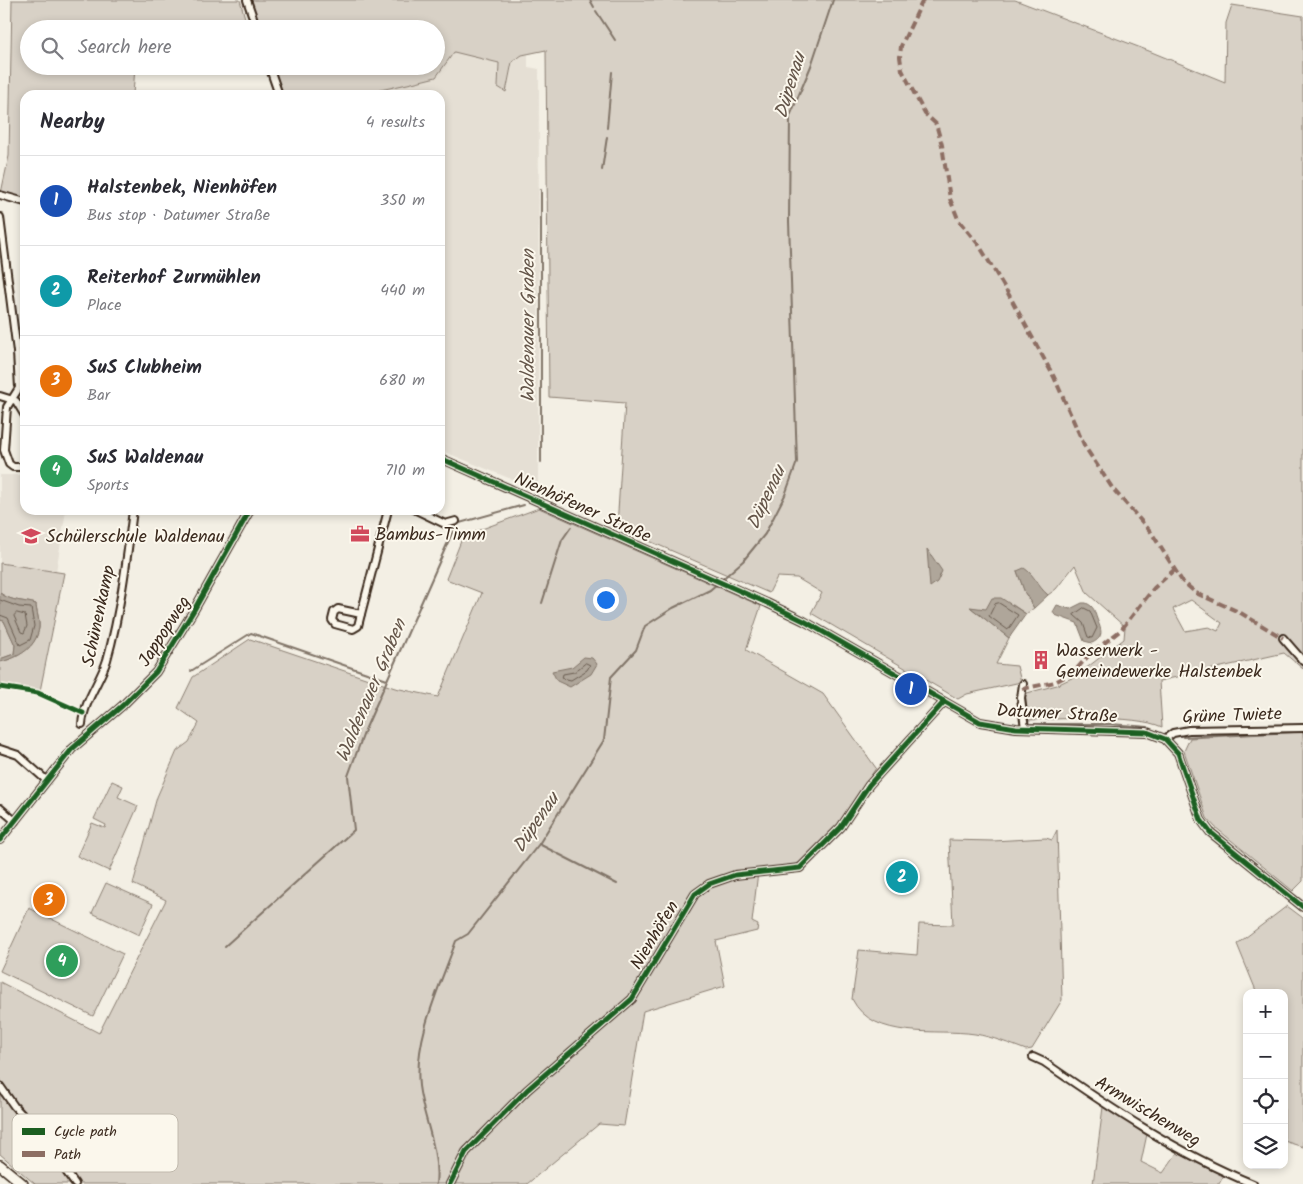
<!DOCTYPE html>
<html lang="en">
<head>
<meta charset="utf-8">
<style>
	:root { --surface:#fff; --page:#f2f2f3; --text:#2b2b33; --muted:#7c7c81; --line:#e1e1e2; --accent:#111827 }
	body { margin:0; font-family:Kalam,sans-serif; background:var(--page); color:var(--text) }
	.controls { position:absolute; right:15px; bottom:15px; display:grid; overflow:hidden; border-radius:10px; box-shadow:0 2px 8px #0003 }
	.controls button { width:45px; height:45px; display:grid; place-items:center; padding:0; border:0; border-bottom:1px solid var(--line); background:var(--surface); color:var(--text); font:25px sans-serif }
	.you { position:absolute; left:605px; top:599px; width:18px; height:18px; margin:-12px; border:4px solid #fff; border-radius:50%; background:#1a73e8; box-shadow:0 0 0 8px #1a73e833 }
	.badge { display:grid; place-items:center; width:32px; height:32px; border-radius:50%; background:var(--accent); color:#fff; font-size:16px; font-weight:700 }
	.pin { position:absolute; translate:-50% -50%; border:2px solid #fff; box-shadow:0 1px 5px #0006 }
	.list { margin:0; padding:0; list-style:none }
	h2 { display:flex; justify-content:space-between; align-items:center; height:65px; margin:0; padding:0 20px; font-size:21px }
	h2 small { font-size:16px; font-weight:400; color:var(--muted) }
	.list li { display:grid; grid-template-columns:32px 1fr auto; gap:15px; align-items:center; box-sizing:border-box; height:90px; padding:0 20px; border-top:1px solid var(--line) }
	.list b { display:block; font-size:19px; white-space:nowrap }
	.list p { margin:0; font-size:16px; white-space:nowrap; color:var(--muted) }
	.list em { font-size:16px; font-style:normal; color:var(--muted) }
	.icon { flex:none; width:28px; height:28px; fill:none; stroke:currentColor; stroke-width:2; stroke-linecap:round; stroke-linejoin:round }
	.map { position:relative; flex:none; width:1303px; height:1184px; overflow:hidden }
	.search { position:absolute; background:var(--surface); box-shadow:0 2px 8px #0003; left:20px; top:20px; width:425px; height:55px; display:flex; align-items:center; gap:12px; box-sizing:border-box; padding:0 18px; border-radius:28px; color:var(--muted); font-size:19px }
	.panel { position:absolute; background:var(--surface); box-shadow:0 2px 8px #0003; left:20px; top:90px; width:425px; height:425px; border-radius:15px }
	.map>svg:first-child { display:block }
	.built { fill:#e5dfd4 }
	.green { fill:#d8d1c6; stroke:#8a7e72; fill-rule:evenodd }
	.water { fill:#afa69a; stroke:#817468 }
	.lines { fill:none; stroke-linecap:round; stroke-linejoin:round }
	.shore { stroke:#695c50; stroke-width:1 }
	.stream { stroke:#817468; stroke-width:2 }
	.minor-casing { stroke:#3b2a1e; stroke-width:10 }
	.major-casing { stroke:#3b2a1e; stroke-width:12 }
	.minor { stroke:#fbf7ec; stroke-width:6 }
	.major { stroke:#fbf7ec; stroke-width:9 }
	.quiet { stroke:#8d6e63; stroke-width:4; stroke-dasharray:8 4; stroke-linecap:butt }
	.cycleway-casing { stroke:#fbf7ec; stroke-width:8 }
	.cycleway { stroke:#1b5e20; stroke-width:5 }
	.labels { text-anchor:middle; stroke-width:4; stroke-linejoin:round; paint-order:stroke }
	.street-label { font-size:18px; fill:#3b2a1e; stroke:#fbf7ec }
	.poi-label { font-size:18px; fill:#3b2a1e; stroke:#fbf7ec; text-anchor:start }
	.water-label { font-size:19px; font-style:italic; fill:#645549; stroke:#fbf7ec }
	.key { fill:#fbf7ec; stroke:#c1baae; stroke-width:1 }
	.key-label { font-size:14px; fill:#3b2a1e }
</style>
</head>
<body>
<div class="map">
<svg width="1303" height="1184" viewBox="0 0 1303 1184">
	<rect width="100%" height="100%" fill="#f3efe4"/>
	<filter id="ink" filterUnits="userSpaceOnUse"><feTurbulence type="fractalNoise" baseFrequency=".02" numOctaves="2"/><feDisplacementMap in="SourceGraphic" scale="10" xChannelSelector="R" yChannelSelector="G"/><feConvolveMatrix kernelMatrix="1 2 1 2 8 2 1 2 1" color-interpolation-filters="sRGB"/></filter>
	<g filter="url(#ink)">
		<g class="built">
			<polygon points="454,51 499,63 498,87 506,92 512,62 521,55 528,54 528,67 539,69 538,490 440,450 440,95 358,95 436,77"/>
			<polygon points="0,475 25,475 25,510 66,510 56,572 0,563"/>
		</g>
		<g class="green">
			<polygon points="12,0 240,0 248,29 29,29 29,66 135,66 133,95 25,95 25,199 1,193 9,156"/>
			<path d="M249 0H1015L1149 51 1225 82 1226 23 1232 5 1303 16V669L1284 653 1159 681 1162 727C1134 714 1060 719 1027 720L1024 700 1027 693 1057 685 1076 676 1124 639 1125 627 1087 593 1075 565 1056 589 1048 595 1017 571 1025 593 1034 608 1026 614 1013 605 986 610 971 608 1009 638 996 664 1017 666 1021 682 967 694 958 699 811 613 822 593 797 578 777 577 769 593 617 527 625 403 549 397 546 50 522 55 512 62 506 92 498 87 499 63 454 52 436 77 412 83 358 95H281L272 66H436V29H259ZM1191 600 1222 623 1218 631 1209 627 1185 631 1173 609Z"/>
			<path d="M539 508 761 606 746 650 823 694 876 768 839 825 808 860 783 868 758 872 752 922 758 925 757 931 716 941 725 986 643 1011 624 1126 599 1124 527 1184H35L0 1154V982L99 1033 166 900 133 884 157 797 177 751 189 742 199 723 178 708 193 677 250 639 395 688 438 697 482 593 446 579 463 536ZM597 1026 602 1030 531 1092 470 1154 463 1148Z"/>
			<path d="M0 563 64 573 40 691 0 686V662C18 658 36 648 39 628 40 621 36 611 36 604 23 600 12 602 0 593Z"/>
			<polygon points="0,620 4,621 15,645 14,654 0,659"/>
			<polygon points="1303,732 1303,881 1293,891 1215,827 1207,818 1184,751 1190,738"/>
			<polygon points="112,781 123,786 118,797 138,806 109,871 77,856 92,823 105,828 106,825 94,819"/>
			<path d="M1057 830 1062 1000 1032 1049 1026 1050C1010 1044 993 1037 975 1034 937 1028 874 1042 852 999L859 950 917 955 919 924 953 925 949 840 993 841 1046 838 1052 840Z"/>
			<polygon points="106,883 153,904 139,935 92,913"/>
			<polygon points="1287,906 1303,918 1303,1147 1284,1141 1284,993 1257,993 1237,944"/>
			<polygon points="29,908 123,954 93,1016 0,971"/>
			<polygon points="1103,1107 1147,1134 1141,1162 1163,1173 1177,1153 1224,1175 1219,1184 1093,1184"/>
		</g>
		<g class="water">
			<polygon points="927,549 942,571 937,582 930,587"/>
			<path d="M1024 568C1035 575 1037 586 1048 595L1034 608 1025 593 1017 571Z"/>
			<path d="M0 593C12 602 23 600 36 604 36 611 40 621 39 628 36 648 18 658 0 662V659L14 654 15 645 4 621 0 620Z"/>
			<polygon points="992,598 1001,598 1026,614 1009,638 970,607 986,609"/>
			<path d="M1082 603H1086C1095 607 1094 611 1097 619 1101 629 1105 637 1092 643L1084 641 1077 623 1055 615 1053 612 1057 605 1070 609Z"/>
			<polygon points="584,657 592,658 597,664 591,674 570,687 557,681 552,671 572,667"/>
		</g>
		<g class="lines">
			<g class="shore">
				<polyline points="0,600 19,607 31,608 34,626 30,640 20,645 8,618 0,615"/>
				<polygon points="999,603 1018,615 1008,630 989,616 995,604"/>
				<polygon points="1084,608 1090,611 1097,628 1092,638 1088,637 1083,623 1074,615"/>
				<polygon points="17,613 25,615 27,626 24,633 21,632 14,616"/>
				<polygon points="586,663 590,665 587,670 571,680 562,678 563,674 574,672"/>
			</g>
			<g class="stream">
				<polyline points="590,0 594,7"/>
				<polyline points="596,11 615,40"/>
				<polyline points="607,128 612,72"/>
				<polyline points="602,170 607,137"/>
				<polyline points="440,454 513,486"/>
				<polyline points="541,462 541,190"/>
				<polyline points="542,603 562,540 571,527"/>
				<polyline points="191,671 251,633 387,680"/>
				<polyline points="1031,724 1110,724 1148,727"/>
				<polyline points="1183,737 1265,733"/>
				<polyline points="539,844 617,884"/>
				<polyline points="225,946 354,830 348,776 365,730 456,524 524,505"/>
				<path d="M436 1184C440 1151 423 1118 419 1086 414 1038 440 986 456 941L468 934 539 844 604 740 611 677 636 650 645 626 673 608 710 590 743 561 765 534 785 495 797 462 789 221 790 116 811 66 833 0"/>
			</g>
			<g class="minor-casing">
				<g id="minor">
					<polyline points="247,0 257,29"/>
					<polyline points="269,66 279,95"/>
					<polyline points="0,195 25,202"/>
					<polyline points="0,217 17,352 19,388 7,407 4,450 9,464 13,467 25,467"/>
					<polyline points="0,396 16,401 25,416"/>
					<polyline points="440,458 767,603 804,621 980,722 1016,728 1147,732 1165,739 1178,753 1201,820 1210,832 1303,907"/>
					<polyline points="416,510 445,524 456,521"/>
					<polygon points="338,609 361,614 358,626 353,629 335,624 332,620 334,612"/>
					<polyline points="361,614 388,510"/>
					<polyline points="1283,638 1303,661"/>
					<polyline points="1023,684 1021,698 1025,728"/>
					<path d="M82 724C84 701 100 682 107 660 120 614 127 559 133 510"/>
					<polyline points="1165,739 1173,733 1189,730 1303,728"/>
					<polyline points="0,749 18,755 46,780"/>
					<polyline points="0,808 15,821"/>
					<polyline points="0,840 72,749 123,705 156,672 194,610 250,510"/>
					<path d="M1033 1057 1044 1062C1110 1108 1177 1153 1253 1184"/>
					<polyline points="0,1086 14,1106 39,1133 75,1184"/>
					<polyline points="450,1184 466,1152 527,1090 632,999 695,894 709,884 735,875 800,868 841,827 869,785 944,702"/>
				</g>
			</g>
			<g class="major-casing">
				<polyline id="major" points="0,1165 23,1184"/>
			</g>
			<use href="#minor" class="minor"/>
			<use href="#major" class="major"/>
			<g class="quiet">
				<polyline points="923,0 901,46 900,57 902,70 925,114 936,124 942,145 950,199 959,221 979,245 1009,295 1054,377 1085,447 1113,489 1151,532 1182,581 1196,593 1239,612 1283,638"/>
				<polyline points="1022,689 1055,682 1074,672 1089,655 1121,630 1154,588 1175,569"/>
			</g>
			<g class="cycleway-casing">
				<g id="cycleway">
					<polyline points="440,458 767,603 804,621 980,722 1016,728 1147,732 1165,739 1178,753 1201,820 1210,832 1303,907"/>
					<polyline points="0,687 38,693 83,713"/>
					<polyline points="0,840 72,749 123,705 156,672 194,610 250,510"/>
					<polyline points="450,1184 466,1152 527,1090 632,999 695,894 709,884 735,875 800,868 841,827 869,785 944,702"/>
				</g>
			</g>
			<use href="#cycleway" class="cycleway"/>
		</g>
	</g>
	<defs>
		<g id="office-bare" transform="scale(1.5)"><path d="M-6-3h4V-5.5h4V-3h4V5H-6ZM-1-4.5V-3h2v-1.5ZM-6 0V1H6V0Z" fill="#d1495b" stroke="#fbf7ec" stroke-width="2.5" paint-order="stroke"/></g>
		<g id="school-bare" transform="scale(1.5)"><path d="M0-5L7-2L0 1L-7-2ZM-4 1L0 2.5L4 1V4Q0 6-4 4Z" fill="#d1495b" stroke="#fbf7ec" stroke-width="2.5" paint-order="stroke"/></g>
		<g id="building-bare" transform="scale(1.5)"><path d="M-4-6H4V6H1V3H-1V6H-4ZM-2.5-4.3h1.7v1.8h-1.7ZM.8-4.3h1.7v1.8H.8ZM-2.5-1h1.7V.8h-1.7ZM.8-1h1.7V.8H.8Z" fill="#d1495b" stroke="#fbf7ec" stroke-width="2.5" paint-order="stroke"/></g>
	</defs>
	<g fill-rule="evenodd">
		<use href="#office-bare" x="360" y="534"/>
		<use href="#school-bare" x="31" y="536"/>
		<use href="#building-bare" x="1041" y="660"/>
	</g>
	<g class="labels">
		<g class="street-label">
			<text transform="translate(583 507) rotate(24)" y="6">Nienhöfener Straße</text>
			<text transform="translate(98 616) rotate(-78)" y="6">Schünenkamp</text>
			<text transform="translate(164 631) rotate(-57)" y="6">Jappopweg</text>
			<text transform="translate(1057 713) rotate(3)" y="6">Datumer Straße</text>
			<text transform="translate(1232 715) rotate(-2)" y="6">Grüne Twiete</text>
			<text transform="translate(654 935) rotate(-59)" y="6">Nienhöfen</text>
			<text transform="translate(1148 1111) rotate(31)" y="6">Armwischenweg</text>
		</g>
		<g class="poi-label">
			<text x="375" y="540">Bambus-Timm</text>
			<text x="46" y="542">Schülerschule Waldenau</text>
			<text x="1056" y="656">Wasserwerk -<tspan x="1056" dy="21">Gemeindewerke Halstenbek</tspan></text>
		</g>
		<g class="water-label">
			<text transform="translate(789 85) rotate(-73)" y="7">Düpenau</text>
			<text transform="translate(527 326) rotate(-90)" y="7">Waldenauer Graben</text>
			<text transform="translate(765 497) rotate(-65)" y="7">Düpenau</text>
			<text transform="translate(370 690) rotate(-67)" y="7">Waldenauer Graben</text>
			<text transform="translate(535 822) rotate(-56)" y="7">Düpenau</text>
		</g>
	</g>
	<rect x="12" y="1114" width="166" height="58" rx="8" class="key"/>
	<rect x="22" y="1128" width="23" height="7" fill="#1b5e20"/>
	<rect x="22" y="1151" width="23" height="6" fill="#8d6e63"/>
	<g class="key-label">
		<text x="54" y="1136">Cycle path</text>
		<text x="54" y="1159">Path</text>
	</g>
</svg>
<div class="controls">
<button>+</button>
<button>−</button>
<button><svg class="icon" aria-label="locate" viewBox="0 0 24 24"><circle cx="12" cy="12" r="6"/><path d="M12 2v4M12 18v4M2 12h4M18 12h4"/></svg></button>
<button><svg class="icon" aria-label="layers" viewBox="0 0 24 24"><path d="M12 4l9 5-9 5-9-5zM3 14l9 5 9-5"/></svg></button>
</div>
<div class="you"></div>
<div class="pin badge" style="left:911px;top:689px;background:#1a4fb4">1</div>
<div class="pin badge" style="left:902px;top:877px;background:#0f9aa8">2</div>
<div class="pin badge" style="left:49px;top:900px;background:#e8710a">3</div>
<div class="pin badge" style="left:62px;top:961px;background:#2e9e5b">4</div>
<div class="search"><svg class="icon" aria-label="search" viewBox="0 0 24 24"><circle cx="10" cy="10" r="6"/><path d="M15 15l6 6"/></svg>Search here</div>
<section class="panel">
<h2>Nearby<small>4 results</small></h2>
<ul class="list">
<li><span class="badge" style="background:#1a4fb4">1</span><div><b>Halstenbek, Nienhöfen</b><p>Bus stop · Datumer Straße</p></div><em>350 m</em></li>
<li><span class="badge" style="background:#0f9aa8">2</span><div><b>Reiterhof Zurmühlen</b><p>Place</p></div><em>440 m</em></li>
<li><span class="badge" style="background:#e8710a">3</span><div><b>SuS Clubheim</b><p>Bar</p></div><em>680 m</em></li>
<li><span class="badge" style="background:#2e9e5b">4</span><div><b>SuS Waldenau</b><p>Sports</p></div><em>710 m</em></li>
</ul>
</section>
</div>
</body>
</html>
